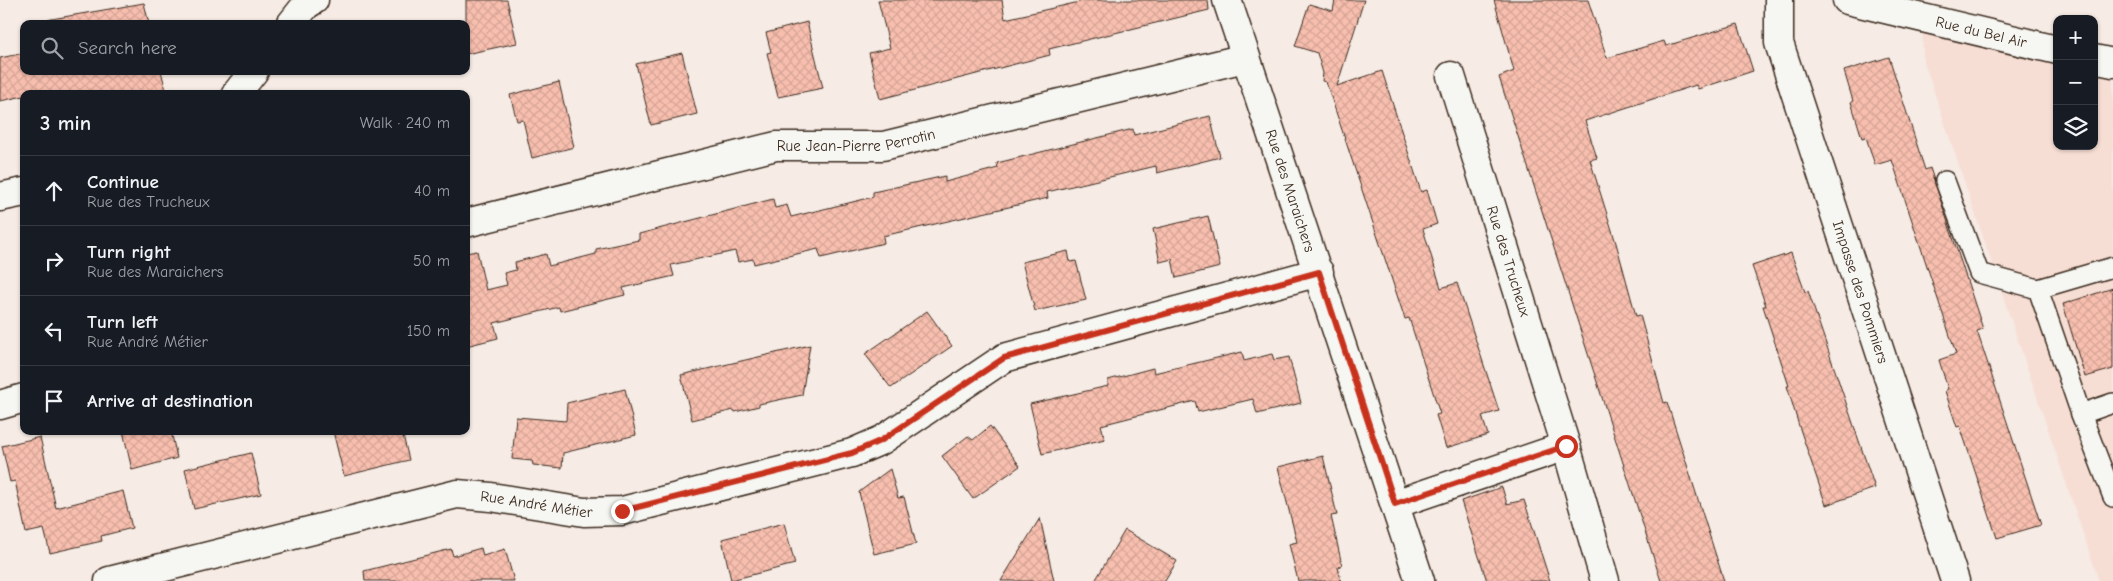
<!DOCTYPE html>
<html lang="en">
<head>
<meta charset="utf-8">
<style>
	:root { --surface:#171b24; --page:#242831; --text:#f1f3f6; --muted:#9ea1a6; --line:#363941 }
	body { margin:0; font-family:"Comic Neue",sans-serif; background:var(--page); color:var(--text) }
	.controls { position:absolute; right:15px; top:15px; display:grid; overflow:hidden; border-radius:10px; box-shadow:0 1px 4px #0004 }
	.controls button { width:45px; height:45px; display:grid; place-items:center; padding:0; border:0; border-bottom:1px solid var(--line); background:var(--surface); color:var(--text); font:25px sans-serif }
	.stop { position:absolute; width:15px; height:15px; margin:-11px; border:4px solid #c8321e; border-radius:50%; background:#fff }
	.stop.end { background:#c8321e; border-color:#fff; box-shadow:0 1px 5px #0008 }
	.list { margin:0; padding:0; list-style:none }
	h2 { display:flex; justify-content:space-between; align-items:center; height:65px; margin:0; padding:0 20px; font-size:21px }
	h2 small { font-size:16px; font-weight:400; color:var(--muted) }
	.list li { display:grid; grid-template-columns:32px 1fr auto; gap:15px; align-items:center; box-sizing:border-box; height:70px; padding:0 20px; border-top:1px solid var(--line) }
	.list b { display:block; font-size:19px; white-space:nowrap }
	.list p { margin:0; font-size:16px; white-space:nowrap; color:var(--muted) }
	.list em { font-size:16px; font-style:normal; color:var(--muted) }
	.icon { flex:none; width:28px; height:28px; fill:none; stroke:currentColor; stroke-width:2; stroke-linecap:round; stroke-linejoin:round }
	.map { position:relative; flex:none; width:2113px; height:581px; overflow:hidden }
	.search { position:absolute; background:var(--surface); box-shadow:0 1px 4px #0004; left:20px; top:20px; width:450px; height:55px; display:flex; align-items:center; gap:12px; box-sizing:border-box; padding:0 18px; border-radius:10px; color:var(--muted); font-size:19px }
	.panel { position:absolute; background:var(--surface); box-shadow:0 1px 4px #0004; left:20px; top:90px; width:450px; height:345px; border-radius:10px }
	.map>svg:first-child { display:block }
	.built { fill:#f7ded5 }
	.building { fill:url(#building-cross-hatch); stroke:#3b2a1e }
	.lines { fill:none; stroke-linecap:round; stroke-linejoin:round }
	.service-casing { stroke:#3b2a1e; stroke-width:22 }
	.minor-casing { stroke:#3b2a1e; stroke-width:31 }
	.service { stroke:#f6f6f2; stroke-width:19 }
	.minor { stroke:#f6f6f2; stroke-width:28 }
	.route { stroke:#c8321e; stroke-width:6 }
	.labels { text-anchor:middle; stroke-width:4.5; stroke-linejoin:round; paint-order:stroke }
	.street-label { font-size:15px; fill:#3b2a1e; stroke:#f6f6f2 }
</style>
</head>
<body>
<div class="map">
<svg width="2113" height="581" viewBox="0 0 2113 581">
	<defs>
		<pattern id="building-cross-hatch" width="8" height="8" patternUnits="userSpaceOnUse" patternTransform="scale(1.25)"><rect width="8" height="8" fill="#f8bfaf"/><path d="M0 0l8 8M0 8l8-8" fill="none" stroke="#d6a496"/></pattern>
	</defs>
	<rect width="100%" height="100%" fill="#f6ebe5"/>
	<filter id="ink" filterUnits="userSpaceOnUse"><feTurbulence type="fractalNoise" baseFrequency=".02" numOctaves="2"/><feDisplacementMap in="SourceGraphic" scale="10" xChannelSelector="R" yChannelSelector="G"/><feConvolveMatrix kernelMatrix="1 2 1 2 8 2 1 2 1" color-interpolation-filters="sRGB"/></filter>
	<g filter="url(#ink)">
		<polygon class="built" points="1922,18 2057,50 2057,146 2094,146 2094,59 2113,63 2113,581 2099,581 1923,59"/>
		<g class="building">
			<polygon points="466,0 507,0 517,43 466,54"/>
			<polygon points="878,0 1002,0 1005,19 1088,0 1208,0 1209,10 1049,49 1050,55 880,99 869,53 890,48"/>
			<polygon points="1335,0 1364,0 1337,86 1382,71 1421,192 1427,190 1437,224 1423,229 1441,288 1457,283 1499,411 1482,416 1488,435 1446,448 1436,415 1440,414 1409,318 1405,319 1326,82 1322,81 1323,73 1317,53 1295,46 1309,4 1333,11"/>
			<polygon points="1494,0 1588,0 1607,58 1664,41 1666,46 1738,24 1753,71 1698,89 1696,85 1585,121 1597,158 1590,160 1616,243 1636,316 1640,315 1664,403 1667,402 1724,581 1661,581 1499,77 1514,71"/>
			<polygon points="144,3 149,24 47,24 46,20"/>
			<polygon points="807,22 823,88 778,97 767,53 771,52 766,33"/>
			<polygon points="24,53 24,71 161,71 167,94 24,94 24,96 0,101 0,58"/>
			<polygon points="682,53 697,114 651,125 636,64"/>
			<polygon points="1889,57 1925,170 1930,168 1983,329 1977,331 2041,525 1997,538 1960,426 1957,427 1945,391 1948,389 1939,360 1956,354 1892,160 1875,165 1866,137 1862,138 1851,102 1853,101 1844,71"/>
			<polygon points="559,82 574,147 532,158 523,120 517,121 510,95"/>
			<polygon points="1210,116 1220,157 1157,173 1156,166 1047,192 1048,198 883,236 884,243 821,258 818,249 754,264 753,259 738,262 735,251 671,265 674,276 623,288 625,295 560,311 559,307 494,323 498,338 466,346 466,253 477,251 486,290 507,285 504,273 516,270 515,262 546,254 549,266 596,254 596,249 639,240 639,234 773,199 775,208 787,205 791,217 873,197 873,192 945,176 945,182 998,168 997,163 1133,129 1134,135"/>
			<polygon points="1208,216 1220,267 1176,278 1172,259 1160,262 1153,229"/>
			<polygon points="1068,251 1070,262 1076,261 1086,300 1035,311 1022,262"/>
			<polygon points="1791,253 1805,292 1808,291 1875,488 1826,505 1799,426 1787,386 1789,386 1763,306 1766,306 1752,266"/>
			<polygon points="2113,288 2113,369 2085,377 2063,304"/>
			<polygon points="927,311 952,346 891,388 865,354"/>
			<polygon points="810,345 802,395 759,404 759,406 735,412 734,410 692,420 681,375"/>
			<polygon points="1242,352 1244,361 1272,354 1274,360 1289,357 1301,403 1257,414 1253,399 1198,412 1195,401 1101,425 1105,439 1042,454 1030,404 1108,386 1108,380 1153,368 1154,373"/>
			<polygon points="625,389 636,435 563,453 562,468 533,465 532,461 512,459 516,417 566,421 567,403"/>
			<polygon points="990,426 1020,466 973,499 942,456 968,436 973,440"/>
			<polygon points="123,431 171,431 177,458 132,470"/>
			<polygon points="333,431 402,431 409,460 344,476"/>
			<polygon points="40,437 56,508 123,491 132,528 101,536 102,541 50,553 44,529 26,533 15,481 10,482 2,446"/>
			<polygon points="251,453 261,494 194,509 185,469"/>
			<polygon points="1323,456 1337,515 1331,516 1342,565 1338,567 1341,581 1298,581 1289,544 1297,542 1278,467"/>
			<polygon points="890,469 898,498 904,497 916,544 874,554 859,492"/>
			<polygon points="1502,487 1507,504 1524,500 1550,581 1487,581 1461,501"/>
			<polygon points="1040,518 1054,581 1001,581"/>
			<polygon points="784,523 795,564 731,580 722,539"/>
			<polygon points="1125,530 1177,561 1165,581 1095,581"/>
			<polygon points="481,548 483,556 505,549 514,581 365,581 364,571 451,549 453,556"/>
		</g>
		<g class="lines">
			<g class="service-casing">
				<g id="service">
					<polyline points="1945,181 1979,273 2038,289"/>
					<polyline points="2113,267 2038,289 2081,414 2113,497"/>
					<polyline points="2081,414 2113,403"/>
				</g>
			</g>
			<g class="minor-casing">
				<g id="minor">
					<path id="s1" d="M1227 0 1420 581"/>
					<path id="s2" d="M1779 0V43L1955 581"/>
					<path id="s3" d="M1847 0 2057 50"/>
					<polyline points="291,24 306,5 314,0"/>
					<polyline points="2094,59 2113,63"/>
					<path id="s4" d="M1451 76 1566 446 1605 581"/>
					<polyline points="236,94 254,71"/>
					<polyline points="0,197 24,192"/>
					<path id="s5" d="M466 223 776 146H883L1245 58"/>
					<polyline points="0,405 24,398"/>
					<polyline points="1395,504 1566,446"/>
					<path id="s6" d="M109 581 457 494 491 497 584 512 622 511 852 453 882 440 1004 358 1319 272"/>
				</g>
			</g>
			<use href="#service" class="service"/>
			<use href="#minor" class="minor"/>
		</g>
	</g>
	<g class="lines" filter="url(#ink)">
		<polyline class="route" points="622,511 852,453 882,440 1004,358 1319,272 1395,504 1566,446"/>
	</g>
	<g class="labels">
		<g class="street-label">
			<text dy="5" stroke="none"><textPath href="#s3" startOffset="138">Rue du Bel Air</textPath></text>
			<text dy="5" stroke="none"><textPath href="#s5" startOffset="400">Rue Jean-Pierre Perrotin</textPath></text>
			<text dy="5" stroke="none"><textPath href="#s1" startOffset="201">Rue des Maraichers</textPath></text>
			<text dy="5" stroke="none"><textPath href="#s4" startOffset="194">Rue des Trucheux</textPath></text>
			<text dy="5" stroke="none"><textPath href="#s2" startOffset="305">Impasse des Pommiers</textPath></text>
			<text dy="5" stroke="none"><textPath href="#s6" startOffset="439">Rue André Métier</textPath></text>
		</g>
	</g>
</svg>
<div class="controls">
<button>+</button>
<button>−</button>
<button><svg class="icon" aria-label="layers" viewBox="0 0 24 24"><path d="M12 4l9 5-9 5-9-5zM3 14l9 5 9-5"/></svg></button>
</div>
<div class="stop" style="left:1566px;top:446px"></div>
<div class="stop end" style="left:622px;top:511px"></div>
<div class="search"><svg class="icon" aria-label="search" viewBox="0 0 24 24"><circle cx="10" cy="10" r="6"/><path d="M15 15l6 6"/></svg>Search here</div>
<section class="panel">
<h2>3 min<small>Walk · 240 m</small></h2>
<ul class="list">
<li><svg class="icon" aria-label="ahead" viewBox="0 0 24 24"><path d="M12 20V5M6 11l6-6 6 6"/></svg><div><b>Continue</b><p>Rue des Trucheux</p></div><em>40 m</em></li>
<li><svg class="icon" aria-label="right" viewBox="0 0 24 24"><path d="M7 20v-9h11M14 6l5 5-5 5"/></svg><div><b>Turn right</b><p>Rue des Maraichers</p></div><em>50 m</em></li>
<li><svg class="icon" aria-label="left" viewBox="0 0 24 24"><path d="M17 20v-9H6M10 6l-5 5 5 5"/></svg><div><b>Turn left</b><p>Rue André Métier</p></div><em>150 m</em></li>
<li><svg class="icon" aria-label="arrive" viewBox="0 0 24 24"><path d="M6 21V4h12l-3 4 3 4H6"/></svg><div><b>Arrive at destination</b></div></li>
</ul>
</section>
</div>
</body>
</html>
